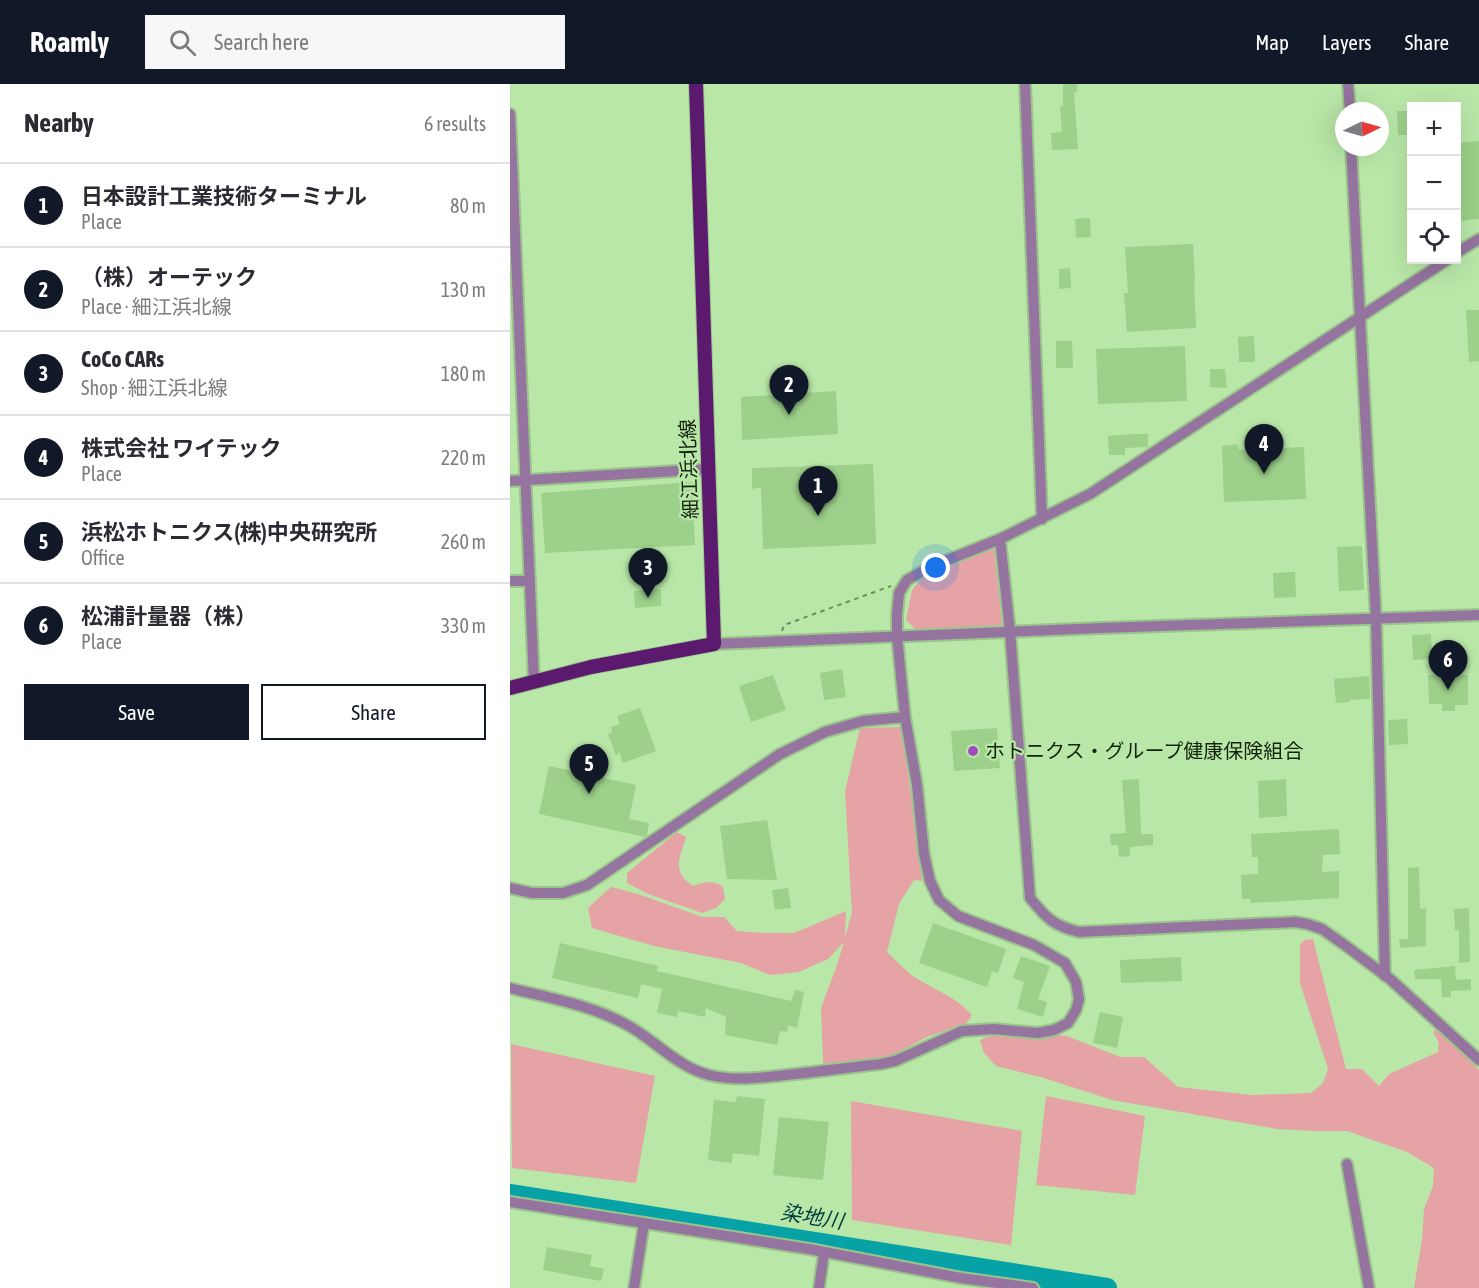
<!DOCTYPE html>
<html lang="en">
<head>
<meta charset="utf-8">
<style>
	:root { --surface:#fff; --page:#f7f7f7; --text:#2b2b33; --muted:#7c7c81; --line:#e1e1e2; --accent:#111827 }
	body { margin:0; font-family:"Asap Condensed","Noto Sans JP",sans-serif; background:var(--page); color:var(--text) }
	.controls { position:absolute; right:18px; top:18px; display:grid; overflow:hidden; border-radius:0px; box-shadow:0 6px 24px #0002 }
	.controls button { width:54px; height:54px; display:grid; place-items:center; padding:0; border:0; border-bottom:2px solid var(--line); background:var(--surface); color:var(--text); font:30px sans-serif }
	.compass { position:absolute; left:825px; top:18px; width:54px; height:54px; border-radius:50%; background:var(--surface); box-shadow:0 6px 24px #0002; rotate:85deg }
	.you { position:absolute; left:426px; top:484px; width:21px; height:21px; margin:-15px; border:4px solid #fff; border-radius:50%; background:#1a73e8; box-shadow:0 0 0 9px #1a73e833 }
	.badge { display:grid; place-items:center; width:39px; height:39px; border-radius:50%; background:var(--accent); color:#fff; font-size:20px; font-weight:700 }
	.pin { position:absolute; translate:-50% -50px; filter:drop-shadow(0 2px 3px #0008) }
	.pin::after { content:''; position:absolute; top:32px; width:21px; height:18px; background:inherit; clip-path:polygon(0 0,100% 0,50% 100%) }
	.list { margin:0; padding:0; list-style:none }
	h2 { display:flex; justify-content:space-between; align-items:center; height:78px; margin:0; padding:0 24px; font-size:26px }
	h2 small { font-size:20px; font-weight:400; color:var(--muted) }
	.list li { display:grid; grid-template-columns:39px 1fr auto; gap:18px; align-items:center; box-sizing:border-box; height:84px; padding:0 24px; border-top:2px solid var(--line) }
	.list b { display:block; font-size:22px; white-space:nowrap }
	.list p { margin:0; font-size:20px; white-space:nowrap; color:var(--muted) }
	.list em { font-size:20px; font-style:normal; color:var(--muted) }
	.actions { display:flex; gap:12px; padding:18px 24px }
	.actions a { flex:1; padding:14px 0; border:2px solid var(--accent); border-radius:0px; text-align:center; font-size:21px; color:var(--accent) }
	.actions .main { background:var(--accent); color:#fff }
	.icon { flex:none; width:33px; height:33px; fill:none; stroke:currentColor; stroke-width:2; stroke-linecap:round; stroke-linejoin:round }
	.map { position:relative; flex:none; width:969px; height:1204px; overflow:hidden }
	header { display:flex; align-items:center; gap:36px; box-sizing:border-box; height:84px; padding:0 30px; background:var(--accent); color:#fff }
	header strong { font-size:28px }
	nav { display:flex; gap:33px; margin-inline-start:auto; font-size:21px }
	.search { width:420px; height:54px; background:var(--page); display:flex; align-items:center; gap:15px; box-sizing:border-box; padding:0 21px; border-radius:0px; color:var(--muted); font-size:22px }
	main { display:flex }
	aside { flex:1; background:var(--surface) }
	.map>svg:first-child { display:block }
	.green { fill:#e6a3a5 }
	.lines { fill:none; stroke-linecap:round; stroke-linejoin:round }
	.river { stroke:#06a2a5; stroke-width:20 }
	.building { fill:#9dd08a }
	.minor-casing { stroke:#9bc48c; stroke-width:14 }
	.major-casing { stroke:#9bc48c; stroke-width:16 }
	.path { stroke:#6d8e61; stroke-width:2; stroke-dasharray:4.5 4.5; stroke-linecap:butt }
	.minor { stroke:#9574a0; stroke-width:10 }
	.major { stroke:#5b1a6e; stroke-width:14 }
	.poi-dot { fill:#a04cbb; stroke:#b9e7a8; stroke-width:2 }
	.labels { text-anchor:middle; stroke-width:4.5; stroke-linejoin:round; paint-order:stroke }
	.street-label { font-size:20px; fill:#13240c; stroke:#b9e7a8 }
	.poi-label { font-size:20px; fill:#13240c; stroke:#b9e7a8; text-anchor:start }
	.water-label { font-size:21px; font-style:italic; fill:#003e3f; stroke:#b9e7a8 }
</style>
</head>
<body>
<header>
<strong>Roamly</strong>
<div class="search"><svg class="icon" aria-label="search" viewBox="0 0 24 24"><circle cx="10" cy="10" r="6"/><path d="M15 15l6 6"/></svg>Search here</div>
<nav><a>Map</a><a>Layers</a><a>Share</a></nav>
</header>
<main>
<aside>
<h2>Nearby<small>6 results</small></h2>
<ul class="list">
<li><span class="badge">1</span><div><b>日本設計工業技術ターミナル</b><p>Place</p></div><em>80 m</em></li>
<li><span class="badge">2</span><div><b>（株）オーテック</b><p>Place · 細江浜北線</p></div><em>130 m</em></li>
<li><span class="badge">3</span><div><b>CoCo CARs</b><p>Shop · 細江浜北線</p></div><em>180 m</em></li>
<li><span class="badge">4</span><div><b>株式会社 ワイテック</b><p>Place</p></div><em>220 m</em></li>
<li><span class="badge">5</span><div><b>浜松ホトニクス(株)中央研究所</b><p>Office</p></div><em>260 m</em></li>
<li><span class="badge">6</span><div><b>松浦計量器（株）</b><p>Place</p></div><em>330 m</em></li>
</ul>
<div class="actions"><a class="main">Save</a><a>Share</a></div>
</aside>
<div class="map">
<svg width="969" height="1204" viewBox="0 0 969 1204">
	<rect width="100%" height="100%" fill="#b9e7a8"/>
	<g class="green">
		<polygon points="484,465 492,541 407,547 396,536 402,506 415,490"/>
		<path d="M392 643 412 797 404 796 389 820 377 868C386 876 395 887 406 894 425 906 446 913 462 931L456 940 419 952 363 981 313 979 311 924 326 884 334 858 318 875 289 888 260 891 231 879 144 862 82 844 78 824 101 803 128 810 193 833H214L227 847 254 849H284L336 827 335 853 342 829 335 707 350 644Z"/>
		<path d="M167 748 176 753C170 774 161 787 183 802 193 798 204 796 213 803L215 815 206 824 192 829 138 810 117 799V789Z"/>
		<polygon points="803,855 836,985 852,985 869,1002 879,990 928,968 929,959 923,948 927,944 969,986 969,1204 904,1204 912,1155 914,1125 923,1102 924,1084 897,1068 837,1047 805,1047 767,1045 602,1016 534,994 486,982 474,969 470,956 493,946 557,952 610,973 634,973 668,1003 742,1011 801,1009 813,999 818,985 790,899 790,861 794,856"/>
		<polygon points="1,960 145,992 126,1099 2,1084"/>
		<polygon points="536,1012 635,1032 625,1111 526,1101"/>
		<polygon points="341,1017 512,1047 501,1161 342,1136"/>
	</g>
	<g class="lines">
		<polyline class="river" points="0,1110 597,1204"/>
	</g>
	<g class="building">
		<polygon points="553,0 567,0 567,8 564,8 568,65 542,66 541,49 552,48 550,22 553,22"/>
		<polygon points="887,27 902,27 902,51 888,51"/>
		<polygon points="969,57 969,135 950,137 946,59"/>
		<polygon points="580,134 581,153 566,154 565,135"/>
		<polygon points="683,160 685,198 684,199 686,244 617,248 614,209 618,209 615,163"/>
		<polygon points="560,184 561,204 549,205 549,185"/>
		<polygon points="956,226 969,226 969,277 959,278"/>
		<polygon points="744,252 745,278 729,278 728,253"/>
		<polygon points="546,257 562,257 563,284 546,284"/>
		<polygon points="675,262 677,317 588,320 586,265"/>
		<polygon points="700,285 715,285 717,304 700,303"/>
		<polygon points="326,307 328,350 232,356 231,313"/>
		<polygon points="622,350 638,350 638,363 615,364 615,371 599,371 598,352"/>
		<polygon points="728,360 729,366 794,363 796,415 714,418 712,362"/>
		<polygon points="363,380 366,460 253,465 251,403 242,405 242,384"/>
		<polygon points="182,398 185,461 35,469 31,409"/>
		<polygon points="852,462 854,506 829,507 827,463"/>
		<polygon points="785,488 786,513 764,514 763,489"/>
		<polygon points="151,505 151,522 125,524 124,507"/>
		<polygon points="921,550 922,575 903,576 902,551"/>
		<polygon points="332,585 336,613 314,616 310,589"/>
		<polygon points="263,591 276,626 241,638 229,602"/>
		<polygon points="918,591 958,591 958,621 945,621 945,627 932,627 932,620 919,620"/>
		<polygon points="859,592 860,615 840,616 840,618 826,619 824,595"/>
		<polygon points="130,624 146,667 113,679 109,668 106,672 98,650 102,649 101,643 110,640 107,632"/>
		<polygon points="897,635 898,660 879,661 878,636"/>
		<polygon points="487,644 490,684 444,687 441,647"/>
		<polygon points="39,682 126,701 119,735 139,739 137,751 135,753 29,730"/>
		<polygon points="629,695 631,750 643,750 643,761 620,763 620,772 609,773 608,761 601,761 600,750 616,749 612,696"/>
		<polygon points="776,695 777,732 749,734 748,697"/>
		<polygon points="257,736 267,796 217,795 210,742"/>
		<polygon points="829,745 830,770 813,771 812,788 829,787 829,814 741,819 740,815 732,815 731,791 748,790 748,773 742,773 741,750"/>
		<polygon points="909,783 910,825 916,824 916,862 890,864 889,855 898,855 898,784"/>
		<polygon points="278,804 281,824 265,826 262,806"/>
		<polygon points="959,824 960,878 949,879 949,846 945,846 944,825"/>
		<polygon points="423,839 496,865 488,889 482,887 477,903 409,879"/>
		<polygon points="50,859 148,882 147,887 281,917 285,906 294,908 287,944 278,941 277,948 270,947 267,961 215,951 216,933 196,924 195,933 168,927 167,933 147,929 152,905 131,900 128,914 42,894"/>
		<polygon points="511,872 540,882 528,915 537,918 533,933 507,925 514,898 503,894"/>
		<polygon points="671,873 672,897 611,899 610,876"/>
		<polygon points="945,882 946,896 961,895 961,906 941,907 941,913 932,913 931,895 905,895 904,886"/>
		<polygon points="590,928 613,933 607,964 583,959"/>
		<polygon points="227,1012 255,1015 249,1072 223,1069 222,1079 198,1076 204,1016 226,1018"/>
		<polygon points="269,1033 319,1038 313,1096 263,1091"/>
		<polygon points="37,1163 82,1171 80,1182 94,1185 91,1197 33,1186"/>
	</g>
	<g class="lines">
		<g class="minor-casing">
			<g id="minor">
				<polyline points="515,0 532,435"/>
				<polyline points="838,0 840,27"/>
				<polyline points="0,30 24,598"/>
				<polyline points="841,63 866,535 875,892"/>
				<polyline points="946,169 969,155"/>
				<polyline points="0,397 199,385"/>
				<path d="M490 455 500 547 520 814C536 834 544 842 569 848L785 838 797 840 812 845 836 862 880 895 969 976"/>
				<polyline points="0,497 20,497"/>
				<polyline points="204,560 592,544 969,531"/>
				<polyline points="0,804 22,809 53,809 77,801 270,670 315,648 353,637 395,633"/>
				<path d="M0 904C39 914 81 921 117 941 145 956 167 983 199 991 227 998 257 993 285 990 314 987 342 983 371 980L385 977 452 947 484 945 528 949 544 946 558 939 566 926 569 915 566 898 555 879 524 861 448 832 429 816 420 797 414 770 407 701 395 633 387 552V530L389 509 397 496 420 483 490 455 580 410 937 176"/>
				<polyline points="837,1080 859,1204"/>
				<polyline points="0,1118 299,1165 451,1194 523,1204"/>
				<polyline points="124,1204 134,1139"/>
				<polyline points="309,1204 314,1169"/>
			</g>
		</g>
		<g class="major-casing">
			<polyline id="major" points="0,604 81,583 204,560 186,0"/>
		</g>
		<polyline class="path" points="272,547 274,541 381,502"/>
		<use href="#minor" class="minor"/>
		<use href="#major" class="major"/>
	</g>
	<circle class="poi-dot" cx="463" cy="667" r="6"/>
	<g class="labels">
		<g class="street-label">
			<text transform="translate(179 385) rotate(-92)" y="7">細江浜北線</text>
		</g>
		<g class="poi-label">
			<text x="475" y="674">ホトニクス・グループ健康保険組合</text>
		</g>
		<g class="water-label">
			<text transform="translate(302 1133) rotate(9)" y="7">染地川</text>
		</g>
	</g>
</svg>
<div class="controls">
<button>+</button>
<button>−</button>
<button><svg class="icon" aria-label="locate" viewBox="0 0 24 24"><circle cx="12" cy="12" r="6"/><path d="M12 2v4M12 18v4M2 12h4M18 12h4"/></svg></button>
</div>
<svg class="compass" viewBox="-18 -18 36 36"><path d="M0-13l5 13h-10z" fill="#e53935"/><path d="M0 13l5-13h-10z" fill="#7c7c81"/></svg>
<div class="you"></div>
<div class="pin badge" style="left:308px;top:432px">1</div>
<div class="pin badge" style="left:279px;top:331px">2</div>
<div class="pin badge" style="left:138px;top:514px">3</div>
<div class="pin badge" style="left:754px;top:390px">4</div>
<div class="pin badge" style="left:79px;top:710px">5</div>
<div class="pin badge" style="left:938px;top:606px">6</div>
</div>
</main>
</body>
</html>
